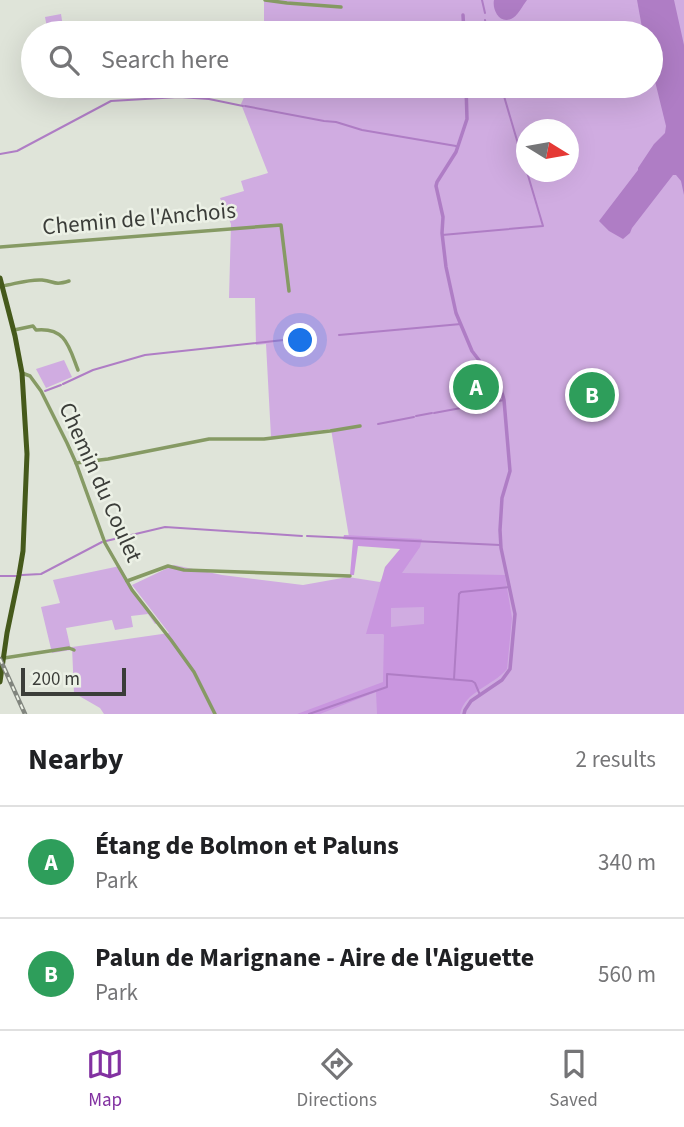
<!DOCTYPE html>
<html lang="en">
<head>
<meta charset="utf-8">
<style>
	:root { --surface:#fff; --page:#f6f6f6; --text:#202124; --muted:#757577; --line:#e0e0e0; --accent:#8231a1 }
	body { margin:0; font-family:"Source Sans 3",sans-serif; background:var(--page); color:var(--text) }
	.compass { position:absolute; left:516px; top:119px; width:63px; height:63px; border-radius:50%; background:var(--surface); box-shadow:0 7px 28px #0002; rotate:101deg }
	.scale { position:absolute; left:21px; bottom:18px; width:105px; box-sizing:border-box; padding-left:7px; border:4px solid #3b3d39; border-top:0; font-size:19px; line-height:24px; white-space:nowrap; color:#3b3d39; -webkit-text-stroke:5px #ecf1e6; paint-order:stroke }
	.you { position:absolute; left:301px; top:341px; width:24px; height:24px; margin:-18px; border:5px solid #fff; border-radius:50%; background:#1a73e8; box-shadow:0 0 0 10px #1a73e833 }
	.badge { display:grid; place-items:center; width:46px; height:46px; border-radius:50%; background:var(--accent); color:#fff; font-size:23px; font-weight:700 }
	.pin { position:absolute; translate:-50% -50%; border:4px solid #fff; box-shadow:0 2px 7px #0006 }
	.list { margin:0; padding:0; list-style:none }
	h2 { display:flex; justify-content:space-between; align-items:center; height:91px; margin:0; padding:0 28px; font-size:30px }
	h2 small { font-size:23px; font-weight:400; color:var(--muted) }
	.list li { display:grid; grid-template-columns:46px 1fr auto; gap:21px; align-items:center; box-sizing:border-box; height:112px; padding:0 28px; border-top:2px solid var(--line) }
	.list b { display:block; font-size:26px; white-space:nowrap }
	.list p { margin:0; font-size:23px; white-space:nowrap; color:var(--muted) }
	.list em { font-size:23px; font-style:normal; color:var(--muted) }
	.icon { flex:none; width:38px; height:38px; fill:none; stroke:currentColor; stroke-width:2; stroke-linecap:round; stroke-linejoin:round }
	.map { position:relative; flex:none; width:684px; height:714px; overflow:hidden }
	.search { position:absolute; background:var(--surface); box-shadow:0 7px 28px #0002; left:21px; right:21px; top:21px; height:77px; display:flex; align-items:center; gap:18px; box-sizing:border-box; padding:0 24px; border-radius:38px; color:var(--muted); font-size:26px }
	.sheet { height:315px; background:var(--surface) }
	nav { display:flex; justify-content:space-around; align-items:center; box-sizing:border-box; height:98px; border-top:2px solid var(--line); background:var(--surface); font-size:19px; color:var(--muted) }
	nav a { display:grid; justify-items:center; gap:4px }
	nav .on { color:var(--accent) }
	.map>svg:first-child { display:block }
	.green { fill:#d0ace1; fill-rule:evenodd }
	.forest { fill:#c996df; fill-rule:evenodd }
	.water { fill:#af7dc5 }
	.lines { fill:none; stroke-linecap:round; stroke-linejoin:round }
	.stream { stroke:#af7dc5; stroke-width:2 }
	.canal { stroke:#af7dc5; stroke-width:3.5 }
	.minor { stroke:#869a64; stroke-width:3.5 }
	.major { stroke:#45591b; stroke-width:5 }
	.rail-casing { stroke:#81857e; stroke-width:4.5 }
	.rail { stroke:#ecf1e6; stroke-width:2; stroke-dasharray:5; stroke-linecap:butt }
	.labels { text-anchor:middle; stroke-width:5; stroke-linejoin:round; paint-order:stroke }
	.street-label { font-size:23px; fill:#3b3d39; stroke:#ecf1e6 }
</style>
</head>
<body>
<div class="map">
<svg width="684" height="714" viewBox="0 0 684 714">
	<rect width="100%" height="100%" fill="#dfe4d9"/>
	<g class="green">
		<path d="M264 0H684V714H104L100 708 74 693 72 647 169 633 132 585 174 565 222 575 303 585 348 577 380 582 405 544 349 537 331 429 271 437 266 344 256 345 255 298H229L231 224 220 198 244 191 241 181 268 173 241 104 249 86H651V33H264ZM526 130H568V172H526Z"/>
		<polygon points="61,14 64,33 48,33 45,17"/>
		<polygon points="64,360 72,377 46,388 36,369"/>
		<polygon points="120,566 133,589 160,623 155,624 148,614 131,616 133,627 115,630 112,620 66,628 71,650 52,653 41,607 60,603 53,580"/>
	</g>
	<path class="forest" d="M344 535 422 539 420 547 402 573 505 575 512 618 507 669C493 686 465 691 460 714H377L376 692 320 714H297L383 682 384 635 383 634H366L385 567 400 549 358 546 354 575H350L353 540 343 539ZM424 607V624L391 627V608Z"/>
	<g class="water">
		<path d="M494 0H527C523 5 517 17 511 19 499 24 492 9 494 0Z"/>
		<polygon points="637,0 674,0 684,45 684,195 681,181 676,175 673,175 632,228 630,233 623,239 609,231 599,221 638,170 638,168 654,144 665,133 666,126 651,65 651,33 643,33"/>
	</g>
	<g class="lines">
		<g class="stream">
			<polyline points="482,0 485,13"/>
			<polyline points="485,20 487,33"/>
			<polyline points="501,86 526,171"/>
			<polyline points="245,106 324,121 336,122 362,130 456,146 458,148"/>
			<polyline points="0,154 17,151 111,101 179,97 209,99 243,106"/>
			<polyline points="442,235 543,226 527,172"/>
			<polyline points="339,335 461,324"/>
			<polyline points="63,384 93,370 145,355 293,339"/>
			<polyline points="45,391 61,385"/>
			<polyline points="434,413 504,400"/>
			<polyline points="416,416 432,413"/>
			<polyline points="378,424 414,417"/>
			<polyline points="307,536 500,545"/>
			<polyline points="106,541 165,527 302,536"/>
			<polyline points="22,575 41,574 102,542"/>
			<polyline points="0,576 16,576"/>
			<polyline points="454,679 459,594 461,592 510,587"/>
			<polyline points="309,714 387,687 387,674 472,681 475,683 480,695"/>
		</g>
		<g class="canal">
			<polyline points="463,15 464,33"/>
			<polyline points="464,714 465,710 471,701 502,680 510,669 515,614 501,548 500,530 502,498 510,471 504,400 501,389 472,351 456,313 446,267 442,233 443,217 436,186 437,182 456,152 467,119 466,86"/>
		</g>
		<g class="minor">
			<polyline points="265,0 287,3 341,7"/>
			<polyline points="0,247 281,225 289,291"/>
			<path d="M2 286C15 284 29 279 42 280 55 281 53 286 69 281"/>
			<path d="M14 330 33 326 36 330C66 327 69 347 78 370"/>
			<polyline points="22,373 30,376 41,391 67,443 76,463 105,543 132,590 171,640 194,672 215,714"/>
			<polyline points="76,463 108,459 209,439 264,439 330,431 360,426"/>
			<polyline points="127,581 168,566 184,570 350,576"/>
			<polyline points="4,658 69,648 74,650"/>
		</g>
		<polyline class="major" points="0,278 15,336 22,373 27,454 23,551 19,575 7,633 0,682"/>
		<g class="rail-casing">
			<polyline id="rail" points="0,659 25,714"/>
		</g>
		<use href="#rail" class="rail"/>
	</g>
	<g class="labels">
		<g class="street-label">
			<text transform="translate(139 218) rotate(-5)" y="8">Chemin de l'Anchois</text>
			<text transform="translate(101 482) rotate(66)" y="8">Chemin du Coulet</text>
		</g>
	</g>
</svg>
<svg class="compass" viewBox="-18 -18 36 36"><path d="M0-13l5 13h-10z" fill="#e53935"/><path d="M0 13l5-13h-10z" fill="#757577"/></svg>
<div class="scale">200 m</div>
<div class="you"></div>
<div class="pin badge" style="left:476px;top:387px;background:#2e9e5b">A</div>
<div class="pin badge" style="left:592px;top:395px;background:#2e9e5b">B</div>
<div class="search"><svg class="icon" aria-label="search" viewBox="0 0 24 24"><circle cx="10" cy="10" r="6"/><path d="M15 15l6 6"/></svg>Search here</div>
</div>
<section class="sheet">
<h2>Nearby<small>2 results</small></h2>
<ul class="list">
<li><span class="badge" style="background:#2e9e5b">A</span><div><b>Étang de Bolmon et Paluns</b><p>Park</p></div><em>340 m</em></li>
<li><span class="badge" style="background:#2e9e5b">B</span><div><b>Palun de Marignane - Aire de l'Aiguette</b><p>Park</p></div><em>560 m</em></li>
</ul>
</section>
<nav>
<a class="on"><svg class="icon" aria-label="map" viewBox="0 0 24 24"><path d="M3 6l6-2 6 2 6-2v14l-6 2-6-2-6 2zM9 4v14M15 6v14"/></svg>Map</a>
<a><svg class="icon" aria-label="directions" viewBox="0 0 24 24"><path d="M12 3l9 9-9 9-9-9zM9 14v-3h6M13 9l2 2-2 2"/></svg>Directions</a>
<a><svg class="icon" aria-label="saved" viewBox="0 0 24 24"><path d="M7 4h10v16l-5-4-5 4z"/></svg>Saved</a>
</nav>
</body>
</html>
